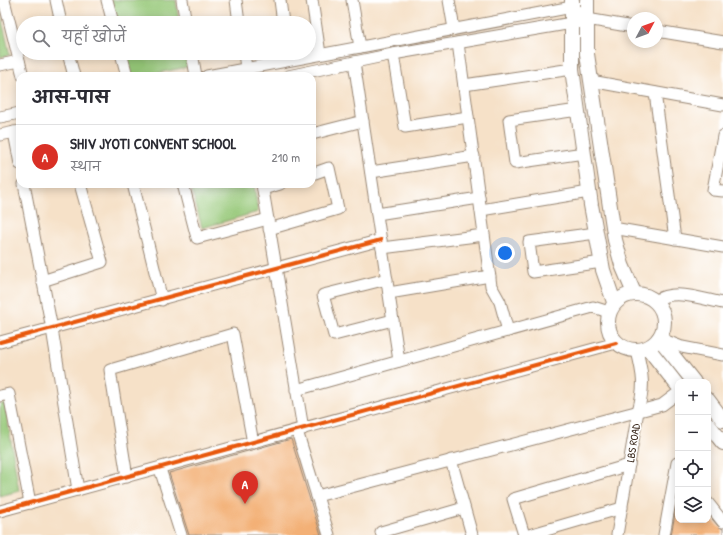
<!DOCTYPE html>
<html lang="hi">
<head>
<meta charset="utf-8">
<style>
	:root { --surface:#fff; --page:#f2f2f3; --text:#2b2b33; --muted:#7c7c81; --line:#e1e1e2; --accent:#d93025 }
	body { margin:0; font-family:"Patrick Hand","Playpen Sans Deva",sans-serif; background:var(--page); color:var(--text) }
	.controls { position:absolute; right:12px; bottom:12px; display:grid; overflow:hidden; border-radius:8px; box-shadow:0 2px 10px #0003 }
	.controls button { width:36px; height:36px; display:grid; place-items:center; padding:0; border:0; border-bottom:1px solid var(--line); background:var(--surface); color:var(--text); font:20px sans-serif }
	.compass { position:absolute; left:627px; top:12px; width:36px; height:36px; border-radius:50%; background:var(--surface); box-shadow:0 2px 10px #0003; rotate:49deg }
	.you { position:absolute; left:505px; top:253px; width:14px; height:14px; margin:-10px; border:3px solid #fff; border-radius:50%; background:#1a73e8; box-shadow:0 0 0 6px #1a73e833 }
	.badge { display:grid; place-items:center; width:26px; height:26px; border-radius:50%; background:var(--accent); color:#fff; font-size:13px; font-weight:700 }
	.pin { position:absolute; translate:-50% -33px; filter:drop-shadow(0 1px 2px #0008) }
	.pin::after { content:''; position:absolute; top:21px; width:14px; height:12px; background:inherit; clip-path:polygon(0 0,100% 0,50% 100%) }
	.list { margin:0; padding:0; list-style:none }
	h2 { display:flex; justify-content:space-between; align-items:center; height:52px; margin:0; padding:0 16px; font-size:17px }
	h2 small { font-size:13px; font-weight:400; color:var(--muted) }
	.list li { display:grid; grid-template-columns:26px 1fr auto; gap:12px; align-items:center; box-sizing:border-box; height:64px; padding:0 16px; border-top:1px solid var(--line) }
	.list b { display:block; font-size:15px; white-space:nowrap }
	.list p { margin:0; font-size:13px; white-space:nowrap; color:var(--muted) }
	.list em { font-size:13px; font-style:normal; color:var(--muted) }
	.icon { flex:none; width:22px; height:22px; fill:none; stroke:currentColor; stroke-width:2; stroke-linecap:round; stroke-linejoin:round }
	.map { position:relative; flex:none; width:723px; height:535px; overflow:hidden }
	.search { position:absolute; background:var(--surface); box-shadow:0 2px 10px #0003; left:16px; top:16px; width:300px; height:44px; display:flex; align-items:center; gap:10px; box-sizing:border-box; padding:0 14px; border-radius:22px; color:var(--muted); font-size:15px }
	.panel { position:absolute; background:var(--surface); box-shadow:0 2px 10px #0003; left:16px; top:72px; width:300px; height:116px; border-radius:12px }
	.map>svg:first-child { display:block }
	.park { fill:#96c878; stroke:#68794b }
	.building { fill:#f3b076 }
	.lines { fill:none; stroke-linecap:round; stroke-linejoin:round }
	.minor-casing { stroke:#988673; stroke-width:13 }
	.tertiary-casing { stroke:#988673; stroke-width:16 }
	.minor { stroke:#fff; stroke-width:11 }
	.tertiary { stroke:#fff; stroke-width:14 }
	.cycleway-casing { stroke:#fff; stroke-width:6 }
	.cycleway { stroke:#e8590c; stroke-width:4 }
	.labels { text-anchor:middle; stroke-width:3; stroke-linejoin:round; paint-order:stroke }
	.street-label { font-size:11px; fill:#3b2a1e; stroke:#fff }
</style>
</head>
<body>
<div class="map">
<svg width="723" height="535" viewBox="0 0 723 535">
	<rect width="100%" height="100%" fill="#fff"/>
	<filter id="ink" filterUnits="userSpaceOnUse"><feTurbulence type="fractalNoise" baseFrequency=".025" numOctaves="2"/><feDisplacementMap in="SourceGraphic" scale="8" xChannelSelector="R" yChannelSelector="G"/><feConvolveMatrix kernelMatrix="1 2 1 2 8 2 1 2 1" color-interpolation-filters="sRGB"/></filter>
	<filter id="wash" filterUnits="userSpaceOnUse"><feTurbulence type="fractalNoise" baseFrequency=".012" numOctaves="4" result="noise"/><feDisplacementMap in="SourceGraphic" scale="16" xChannelSelector="R" yChannelSelector="G"/><feGaussianBlur stdDeviation="0.9" result="paint"/><feColorMatrix in="noise" values="0 0 0 0 0 0 0 0 0 0 0 0 0 0 0 0 0 1.4 0 .05"/><feComposite in="paint" operator="in"/></filter>
	<g filter="url(#wash)">
		<rect width="100%" height="100%" fill="#f6e1c8"/>
		<g class="park">
			<polygon points="111,0 176,0 179,23 118,23"/>
			<polygon points="0,11 10,55 0,57"/>
			<polygon points="126,53 185,53 187,67 144,76 132,76"/>
			<polygon points="190,184 254,184 258,212 202,228"/>
			<polygon points="5,403 19,491 0,496 0,404"/>
		</g>
		<g id="blocks">
			<g class="building">
				<polygon points="291,439 321,535 189,535 169,473"/>
				<polygon points="678,498 678,520 708,520 708,514 718,526 723,529 723,535 671,535"/>
			</g>
		</g>
	</g>
	<g filter="url(#ink)">
		<use href="#blocks" fill-opacity="0" stroke="#988673" stroke-width="1"/>
		<g class="lines">
			<g class="minor-casing">
				<g id="minor">
					<polyline points="4,0 23,76"/>
					<polyline points="56,0 61,23"/>
					<polyline points="107,0 113,23"/>
					<polyline points="182,0 186,23"/>
					<polyline points="236,0 239,23"/>
					<polyline points="280,0 283,23"/>
					<polyline points="312,0 320,54"/>
					<polyline points="352,0 360,47"/>
					<polyline points="449,0 454,29"/>
					<polyline points="657,31 723,42"/>
					<polyline points="458,43 491,286 500,302 508,331"/>
					<polyline points="68,53 74,76"/>
					<polyline points="121,53 127,76"/>
					<polyline points="192,53 196,76"/>
					<polyline points="244,53 247,76"/>
					<polyline points="393,54 405,127 468,117"/>
					<polyline points="354,62 399,361"/>
					<polyline points="0,65 19,61"/>
					<polyline points="207,76 572,7 578,12"/>
					<polyline points="288,76 393,54 572,23 587,19 633,27"/>
					<polyline points="591,81 723,105"/>
					<polyline points="464,85 572,69"/>
					<polyline points="655,93 675,239"/>
					<polyline points="578,110 509,120 515,163 584,153"/>
					<polyline points="0,117 20,113"/>
					<polyline points="14,132 20,164"/>
					<polyline points="312,134 363,121"/>
					<polyline points="0,135 20,131"/>
					<polyline points="723,136 713,190 723,191"/>
					<polyline points="371,172 474,156"/>
					<polyline points="24,184 52,329 78,490"/>
					<polyline points="133,184 162,300"/>
					<polyline points="183,184 197,238 268,219"/>
					<polyline points="262,184 303,429"/>
					<polyline points="263,189 280,184"/>
					<polyline points="481,210 589,192"/>
					<polyline points="377,214 479,198"/>
					<polyline points="613,228 723,247"/>
					<polyline points="269,229 338,209 329,168 312,174"/>
					<polyline points="596,233 529,242 533,272 602,262"/>
					<polyline points="382,248 484,235"/>
					<polyline points="387,279 323,295 334,335 393,320"/>
					<polyline points="42,281 102,262 80,184"/>
					<polyline points="389,293 490,276"/>
					<path d="M655 301C674 288 702 299 723 303"/>
					<polyline points="659,338 682,347 723,355"/>
					<polyline points="0,342 381,240"/>
					<polyline points="296,390 593,307 609,312"/>
					<polyline points="0,396 9,394 30,503"/>
					<polyline points="297,431 329,535"/>
					<polyline points="451,460 472,535"/>
					<polyline points="160,469 181,535"/>
					<polyline points="127,477 110,370 233,334 253,443"/>
					<polyline points="317,496 662,405 678,393"/>
					<polyline points="708,503 723,522"/>
					<polyline points="0,511 616,343"/>
					<polyline points="382,535 381,532 464,508"/>
					<polyline points="524,535 513,499 629,465"/>
					<polyline points="529,535 622,508"/>
					<path d="M617 535 638 411C645 386 643 375 637 351"/>
					<polyline points="664,535 677,463 678,465"/>
				</g>
			</g>
			<g class="tertiary-casing">
				<g id="tertiary">
					<polyline points="572,0 572,69 591,205 603,270 614,302"/>
					<polyline points="587,0 587,54 615,240 622,265 634,293"/>
					<circle cx="636" cy="322" r="28"/>
					<polyline points="659,338 694,382"/>
					<polyline points="648,348 678,386"/>
					<polyline points="708,400 723,420"/>
					<polyline points="708,424 723,443"/>
				</g>
			</g>
			<use href="#minor" class="minor"/>
			<use href="#tertiary" class="tertiary"/>
			<g class="cycleway-casing">
				<g id="cycleway">
					<polyline points="0,342 381,240"/>
					<polyline points="0,511 616,343"/>
				</g>
			</g>
			<use href="#cycleway" class="cycleway"/>
		</g>
	</g>
	<g class="labels">
		<g class="street-label">
			<text transform="translate(633 443) rotate(-81)" y="4">LBS ROAD</text>
		</g>
	</g>
</svg>
<div class="controls">
<button>+</button>
<button>−</button>
<button><svg class="icon" aria-label="locate" viewBox="0 0 24 24"><circle cx="12" cy="12" r="6"/><path d="M12 2v4M12 18v4M2 12h4M18 12h4"/></svg></button>
<button><svg class="icon" aria-label="layers" viewBox="0 0 24 24"><path d="M12 4l9 5-9 5-9-5zM3 14l9 5 9-5"/></svg></button>
</div>
<svg class="compass" viewBox="-18 -18 36 36"><path d="M0-13l5 13h-10z" fill="#e53935"/><path d="M0 13l5-13h-10z" fill="#7c7c81"/></svg>
<div class="you"></div>
<div class="pin badge" style="left:245px;top:504px">A</div>
<div class="search"><svg class="icon" aria-label="search" viewBox="0 0 24 24"><circle cx="10" cy="10" r="6"/><path d="M15 15l6 6"/></svg>यहाँ खोजें</div>
<section class="panel">
<h2>आस-पास<small></small></h2>
<ul class="list">
<li><span class="badge">A</span><div><b>SHIV JYOTI CONVENT SCHOOL</b><p>स्थान</p></div><em>210 m</em></li>
</ul>
</section>
</div>
</body>
</html>
